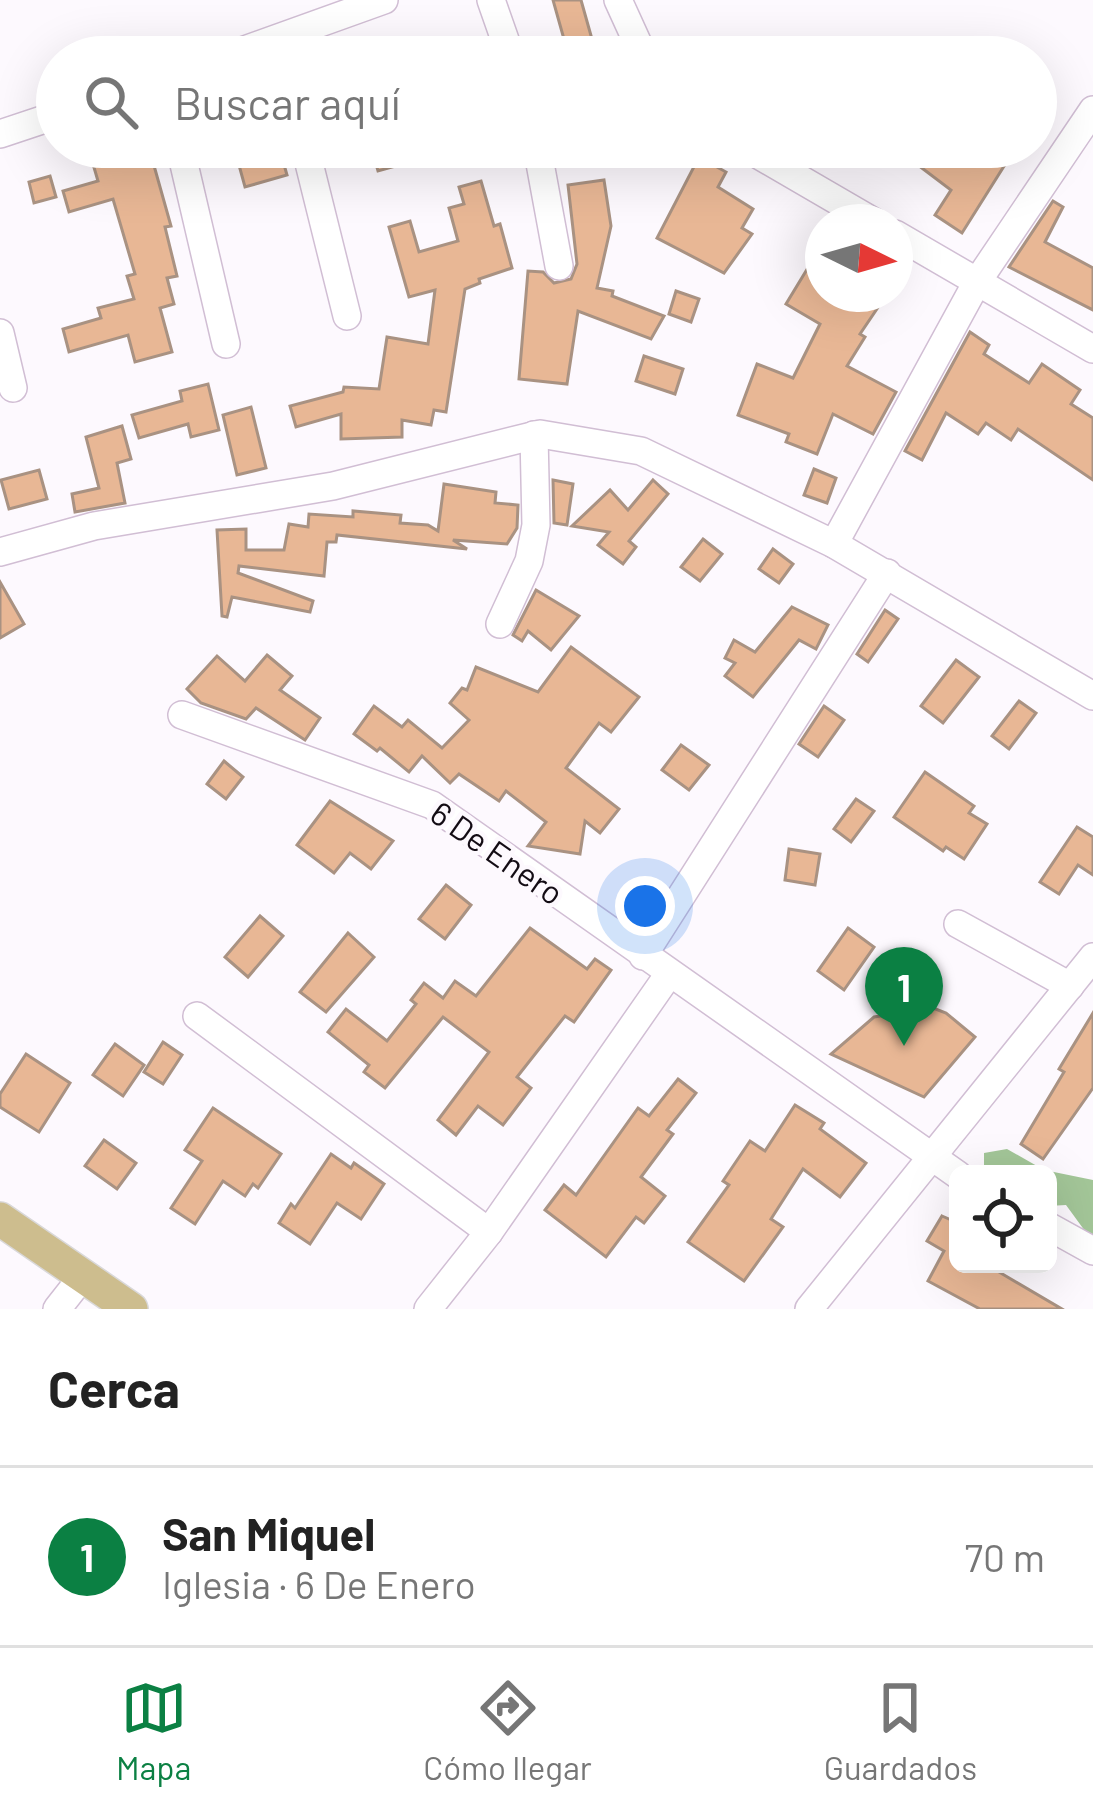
<!DOCTYPE html>
<html lang="es">
<head>
<meta charset="utf-8">
<style>
	:root { --surface:#fff; --page:#f6f6f6; --text:#222; --muted:#767676; --line:#e0e0e0; --accent:#0b8043 }
	body { margin:0; font-family:Barlow,sans-serif; background:var(--page); color:var(--text) }
	.controls { position:absolute; right:36px; bottom:36px; display:grid; overflow:hidden; border-radius:18px; box-shadow:0 12px 48px #0002 }
	.controls button { width:108px; height:108px; display:grid; place-items:center; padding:0; border:0; border-bottom:3px solid var(--line); background:var(--surface); color:var(--text); font:60px sans-serif }
	.compass { position:absolute; left:805px; top:204px; width:108px; height:108px; border-radius:50%; background:var(--surface); box-shadow:0 12px 48px #0002; rotate:95deg }
	.you { position:absolute; left:645px; top:906px; width:42px; height:42px; margin:-30px; border:9px solid #fff; border-radius:50%; background:#1a73e8; box-shadow:0 0 0 18px #1a73e833 }
	.badge { display:grid; place-items:center; width:78px; height:78px; border-radius:50%; background:var(--accent); color:#fff; font-size:39px; font-weight:700 }
	.pin { position:absolute; translate:-50% -99px; filter:drop-shadow(0 3px 6px #0008) }
	.pin::after { content:''; position:absolute; top:63px; width:42px; height:36px; background:inherit; clip-path:polygon(0 0,100% 0,50% 100%) }
	.list { margin:0; padding:0; list-style:none }
	h2 { display:flex; justify-content:space-between; align-items:center; height:156px; margin:0; padding:0 48px; font-size:51px }
	h2 small { font-size:39px; font-weight:400; color:var(--muted) }
	.list li { display:grid; grid-template-columns:78px 1fr auto; gap:36px; align-items:center; box-sizing:border-box; height:180px; padding:0 48px; border-top:3px solid var(--line) }
	.list b { display:block; font-size:45px; white-space:nowrap }
	.list p { margin:0; font-size:39px; white-space:nowrap; color:var(--muted) }
	.list em { font-size:39px; font-style:normal; color:var(--muted) }
	.icon { flex:none; width:66px; height:66px; fill:none; stroke:currentColor; stroke-width:2; stroke-linecap:round; stroke-linejoin:round }
	.map { position:relative; flex:none; width:1093px; height:1309px; overflow:hidden }
	.search { position:absolute; background:var(--surface); box-shadow:0 12px 48px #0002; left:36px; right:36px; top:36px; height:132px; display:flex; align-items:center; gap:30px; box-sizing:border-box; padding:0 42px; border-radius:66px; color:var(--muted); font-size:45px }
	.sheet { height:336px; background:var(--surface) }
	nav { display:flex; justify-content:space-around; align-items:center; box-sizing:border-box; height:168px; border-top:3px solid var(--line); background:var(--surface); font-size:33px; color:var(--muted) }
	nav a { display:grid; justify-items:center; gap:6px }
	nav .on { color:var(--accent) }
	.map>svg:first-child { display:block }
	.forest { fill:#a3c698 }
	.building { fill:#e8b795; stroke:#a99282; stroke-width:3 }
	.lines { fill:none; stroke-linecap:round; stroke-linejoin:round }
	.minor-casing { stroke:#d1bed4; stroke-width:30 }
	.major-casing { stroke:#d9d8d9; stroke-width:36 }
	.minor { stroke:#fff; stroke-width:27 }
	.major { stroke:#cdbd8e; stroke-width:33 }
	.labels { text-anchor:middle; stroke-width:9; stroke-linejoin:round; paint-order:stroke }
	.street-label { font-size:33px; fill:#130c14; stroke:#fdf9fe }
</style>
</head>
<body>
<div class="map">
<svg width="1093" height="1309" viewBox="0 0 1093 1309">
	<rect width="100%" height="100%" fill="#fdf9fe"/>
	<polygon class="forest" points="1007,1149 1044,1170 1093,1180 1093,1242 1066,1205 1048,1206 1048,1174 984,1171 984,1153"/>
	<g class="building">
		<polygon points="553,0 581,0 597,57 569,57"/>
		<polygon points="234,147 279,147 287,175 245,187"/>
		<polygon points="371,147 442,147 442,153 378,171"/>
		<polygon points="923,147 1016,147 962,233 935,215 951,190 914,162"/>
		<polygon points="122,155 123,160 141,155 143,164 153,162 171,226 165,227 177,276 167,278 174,304 160,308 172,352 135,362 128,335 69,352 63,329 101,318 98,308 134,299 127,276 135,274 113,199 69,212 63,191 98,181 93,164"/>
		<polygon points="699,157 726,172 718,187 753,209 742,228 752,234 724,273 657,238"/>
		<polygon points="50,176 56,197 34,203 29,182"/>
		<polygon points="604,180 611,226 597,288 613,291 612,296 664,316 651,339 578,311 567,384 519,379 528,271 543,272 554,283 571,279 577,264 568,185"/>
		<polygon points="481,181 494,226 500,224 512,268 479,279 480,283 465,289 446,412 434,410 431,425 402,420 402,437 341,439 341,414 296,427 290,406 343,392 344,387 379,389 387,337 428,344 435,290 409,297 389,227 410,221 419,252 458,241 449,208 464,204 459,187"/>
		<polygon points="1053,201 1063,207 1045,242 1093,268 1093,310 1009,267"/>
		<polygon points="823,243 823,294 887,294 860,334 865,337 847,366 896,392 873,434 833,414 817,454 786,442 789,434 738,415 757,364 793,378 820,324 786,304"/>
		<polygon points="676,291 699,299 691,322 669,314"/>
		<polygon points="970,332 989,345 984,354 1029,383 1042,364 1080,390 1071,404 1093,418 1093,480 1018,429 1011,440 986,423 978,434 946,413 922,460 905,451"/>
		<polygon points="644,356 683,369 675,394 636,381"/>
		<polygon points="208,384 219,430 191,437 188,424 139,438 132,415 182,401 180,391"/>
		<polygon points="251,407 266,468 237,475 223,415"/>
		<polygon points="122,426 131,459 117,463 125,503 75,512 72,494 99,488 86,437"/>
		<polygon points="814,469 836,478 827,503 804,495"/>
		<polygon points="39,470 47,499 9,509 1,480"/>
		<polygon points="553,480 573,484 567,525 554,523"/>
		<polygon points="653,480 668,494 629,541 636,547 623,564 598,545 609,532 572,526 610,490 628,510"/>
		<polygon points="444,484 496,492 495,503 518,505 517,528 507,544 453,540 467,549 337,535 336,542 327,542 324,576 239,566 238,573 313,601 310,612 232,597 227,617 222,616 217,530 246,529 246,550 284,550 289,524 308,527 309,514 353,517 353,511 401,515 400,523 428,525 438,531"/>
		<polygon points="703,539 722,554 700,581 681,567"/>
		<polygon points="773,549 793,564 779,583 759,569"/>
		<polygon points="0,582 24,624 0,638"/>
		<polygon points="536,590 579,616 551,650 528,631 522,641 513,635"/>
		<polygon points="792,607 828,625 816,649 799,640 753,697 725,676 735,663 725,658 734,640 755,652"/>
		<polygon points="885,610 898,619 868,662 857,654"/>
		<polygon points="571,647 639,697 611,732 599,723 566,768 619,809 600,833 585,821 580,854 528,846 546,822 506,791 499,801 459,774 450,783 422,756 409,772 380,748 377,751 354,734 374,706 402,727 408,720 442,748 469,720 450,703 462,688 467,690 476,667 538,692"/>
		<polygon points="267,655 292,676 280,690 320,718 305,740 256,708 246,719 201,703 187,689 217,656 245,681"/>
		<polygon points="956,660 979,677 943,723 921,706"/>
		<polygon points="1019,701 1036,713 1009,749 992,736"/>
		<polygon points="824,706 844,720 818,757 799,744"/>
		<polygon points="681,745 709,765 689,790 662,770"/>
		<polygon points="224,761 243,777 226,799 207,784"/>
		<polygon points="925,772 974,806 969,813 987,824 964,859 946,847 943,851 894,817"/>
		<polygon points="856,799 874,811 851,842 834,829"/>
		<polygon points="330,801 393,841 371,869 350,853 334,873 297,845"/>
		<polygon points="1077,827 1093,837 1093,875 1078,865 1059,894 1040,882"/>
		<polygon points="789,849 820,854 815,885 785,880"/>
		<polygon points="446,885 471,905 445,939 419,919"/>
		<polygon points="260,916 283,936 248,977 225,957"/>
		<polygon points="530,928 587,969 595,959 611,970 574,1022 565,1016 517,1077 531,1088 503,1125 478,1106 456,1135 438,1120 489,1052 443,1017 385,1088 364,1072 369,1065 328,1032 346,1009 387,1041 416,1004 411,1000 424,983 443,998 455,981 476,996"/>
		<polygon points="848,928 874,947 844,990 818,971"/>
		<polygon points="348,933 374,957 326,1012 300,992"/>
		<polygon points="933,1008 946,1013 975,1037 924,1097 831,1054 874,1017"/>
		<polygon points="1093,1013 1093,1088 1043,1159 1021,1144 1064,1072 1059,1069"/>
		<polygon points="163,1042 182,1055 163,1084 144,1072"/>
		<polygon points="115,1044 144,1065 123,1096 93,1075"/>
		<polygon points="26,1054 70,1083 39,1132 0,1107 0,1094"/>
		<polygon points="678,1079 696,1093 667,1130 673,1134 641,1177 665,1196 644,1223 636,1217 606,1257 545,1210 564,1185 576,1195 638,1108 649,1116"/>
		<polygon points="795,1105 824,1123 820,1129 866,1163 840,1197 803,1169 771,1219 783,1227 744,1281 688,1242 729,1185 723,1181 750,1141 765,1151"/>
		<polygon points="213,1108 281,1154 258,1188 253,1184 245,1196 223,1181 195,1224 171,1208 202,1161 185,1150"/>
		<polygon points="104,1140 136,1163 117,1189 85,1166"/>
		<polygon points="331,1154 351,1168 354,1163 384,1184 361,1219 337,1203 310,1244 279,1223 291,1204 295,1208"/>
		<polygon points="942,1216 958,1223 958,1264 1003,1264 999,1272 1062,1309 980,1309 928,1281 944,1251 927,1241"/>
	</g>
	<g class="lines">
		<g class="minor-casing">
			<g id="minor">
				<polyline points="491,0 511,57"/>
				<polyline points="618,0 644,57"/>
				<polyline points="225,57 384,0"/>
				<polyline points="0,134 57,115"/>
				<polyline points="180,147 226,344"/>
				<polyline points="305,147 347,316"/>
				<polyline points="537,147 559,266"/>
				<polyline points="745,147 874,222"/>
				<polyline points="895,234 1093,349"/>
				<polyline points="0,333 13,388"/>
				<polyline points="834,544 977,282 1093,110"/>
				<polyline points="0,552 94,526 333,486 540,434 641,451 834,544 1093,696"/>
				<polyline points="500,624 529,561 536,525 534,435"/>
				<polyline points="182,715 432,805 958,1175"/>
				<polyline points="958,924 1070,986"/>
				<polyline points="643,956 887,573"/>
				<polyline points="197,1016 489,1232"/>
				<polyline points="1048,1226 1093,1251"/>
				<polyline points="57,1309 83,1276"/>
				<polyline points="428,1309 489,1232 669,974"/>
				<polyline points="809,1309 1093,957"/>
			</g>
		</g>
		<g class="major-casing">
			<polyline id="major" points="0,1219 131,1309"/>
		</g>
		<use href="#minor" class="minor"/>
		<use href="#major" class="major"/>
	</g>
	<g class="labels">
		<g class="street-label">
			<text transform="translate(497 853) rotate(35)" y="12">6 De Enero</text>
		</g>
	</g>
</svg>
<div class="controls">
<button><svg class="icon" aria-label="locate" viewBox="0 0 24 24"><circle cx="12" cy="12" r="6"/><path d="M12 2v4M12 18v4M2 12h4M18 12h4"/></svg></button>
</div>
<svg class="compass" viewBox="-18 -18 36 36"><path d="M0-13l5 13h-10z" fill="#e53935"/><path d="M0 13l5-13h-10z" fill="#767676"/></svg>
<div class="you"></div>
<div class="pin badge" style="left:904px;top:1046px">1</div>
<div class="search"><svg class="icon" aria-label="search" viewBox="0 0 24 24"><circle cx="10" cy="10" r="6"/><path d="M15 15l6 6"/></svg>Buscar aquí</div>
</div>
<section class="sheet">
<h2>Cerca<small></small></h2>
<ul class="list">
<li><span class="badge">1</span><div><b>San Miquel</b><p>Iglesia · 6 De Enero</p></div><em>70 m</em></li>
</ul>
</section>
<nav>
<a class="on"><svg class="icon" aria-label="map" viewBox="0 0 24 24"><path d="M3 6l6-2 6 2 6-2v14l-6 2-6-2-6 2zM9 4v14M15 6v14"/></svg>Mapa</a>
<a><svg class="icon" aria-label="directions" viewBox="0 0 24 24"><path d="M12 3l9 9-9 9-9-9zM9 14v-3h6M13 9l2 2-2 2"/></svg>Cómo llegar</a>
<a><svg class="icon" aria-label="saved" viewBox="0 0 24 24"><path d="M7 4h10v16l-5-4-5 4z"/></svg>Guardados</a>
</nav>
</body>
</html>
